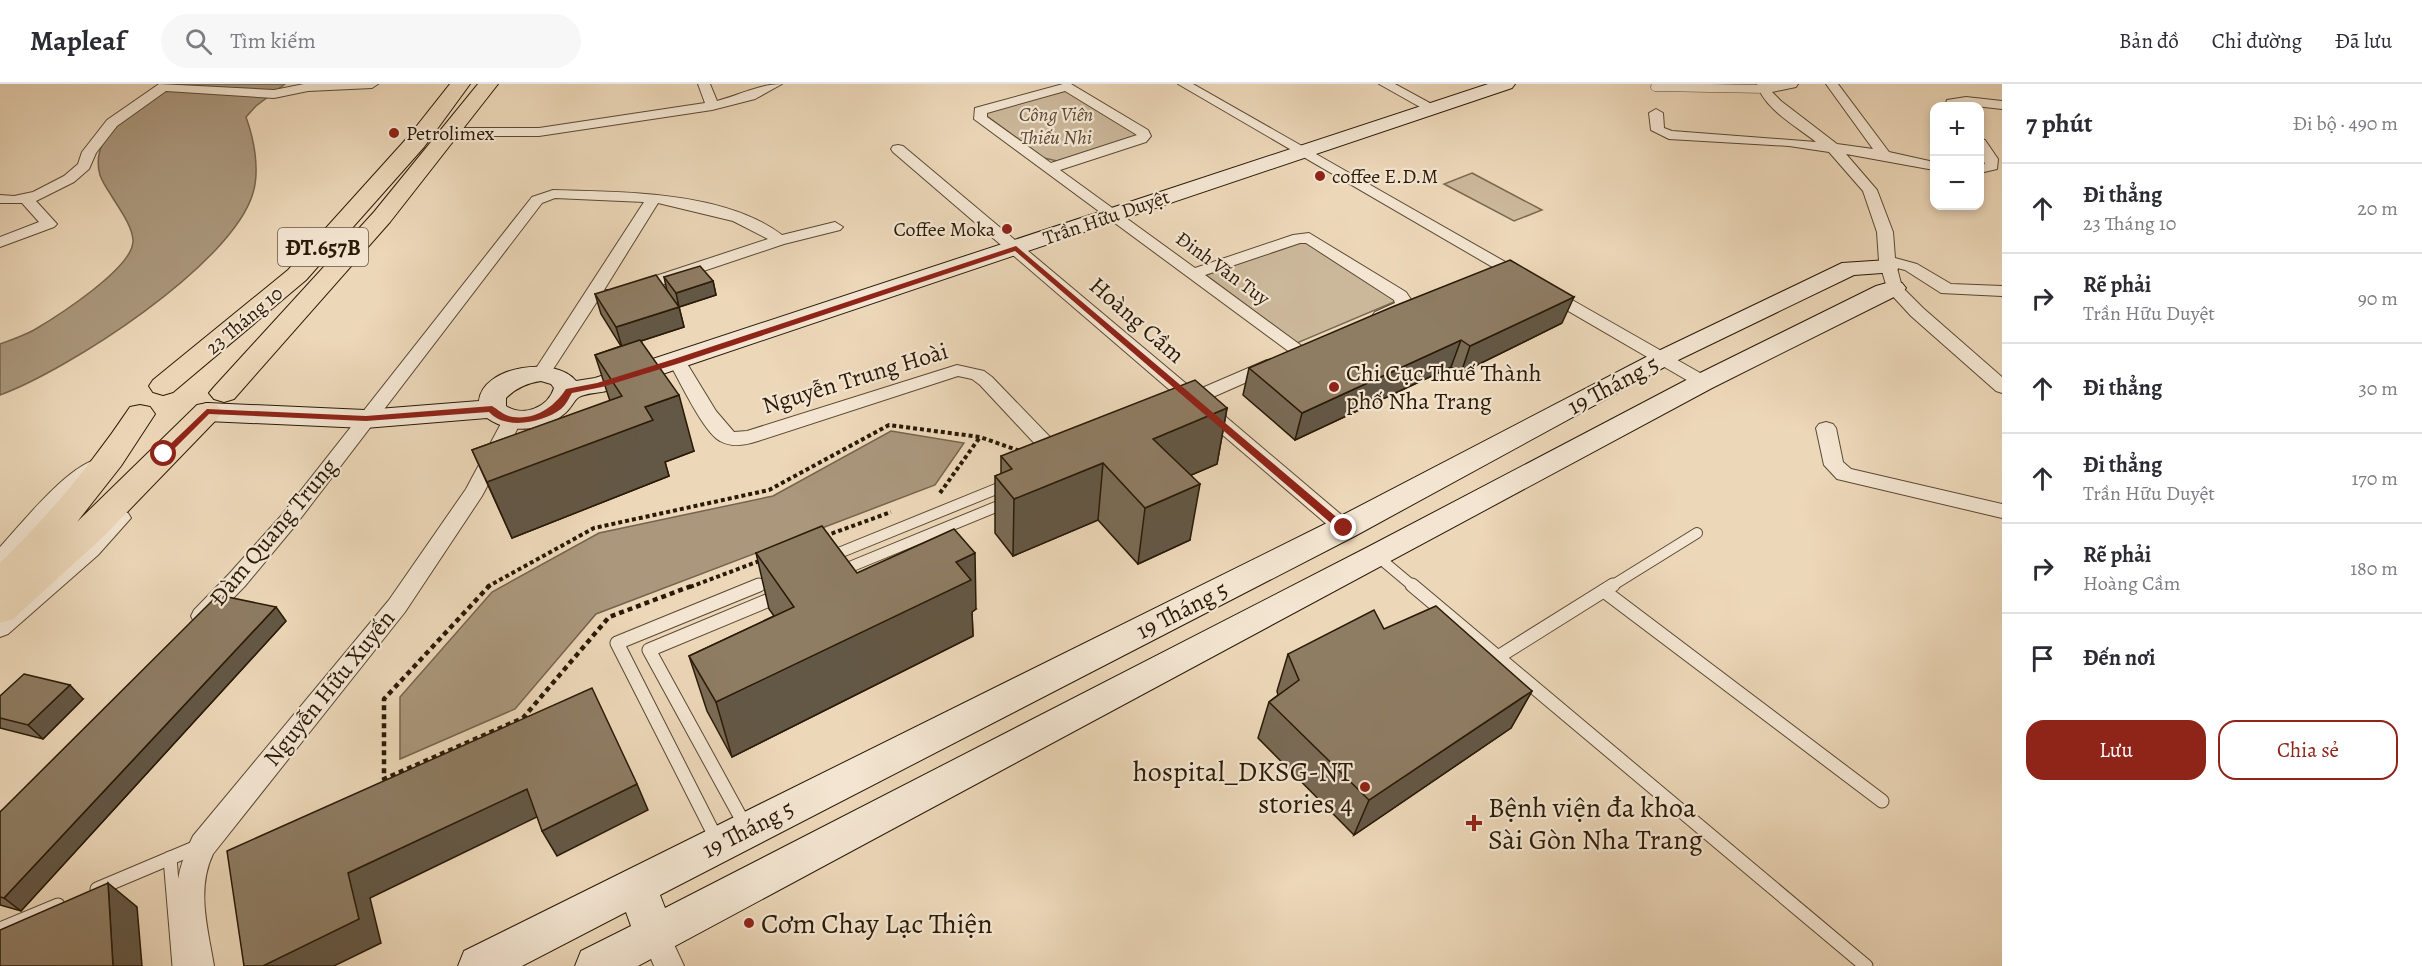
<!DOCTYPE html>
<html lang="vi">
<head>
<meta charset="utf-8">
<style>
	:root { --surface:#fff; --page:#f7f7f7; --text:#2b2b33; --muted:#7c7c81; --line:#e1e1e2; --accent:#8f2418 }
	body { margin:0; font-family:Alegreya,serif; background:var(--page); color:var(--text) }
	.controls { position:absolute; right:18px; top:18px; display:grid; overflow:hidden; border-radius:12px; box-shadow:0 3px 9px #0003 }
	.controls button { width:54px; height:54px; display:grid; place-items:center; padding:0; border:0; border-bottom:2px solid var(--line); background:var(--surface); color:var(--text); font:30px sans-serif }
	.stop { position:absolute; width:18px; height:18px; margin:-14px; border:4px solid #8f2418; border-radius:50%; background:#fff }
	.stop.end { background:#8f2418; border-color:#fff; box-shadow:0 2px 6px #0008 }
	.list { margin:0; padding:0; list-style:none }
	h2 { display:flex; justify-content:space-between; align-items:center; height:78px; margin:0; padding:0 24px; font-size:26px }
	h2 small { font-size:20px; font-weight:400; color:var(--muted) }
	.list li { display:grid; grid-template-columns:39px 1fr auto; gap:18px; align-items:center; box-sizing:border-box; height:90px; padding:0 24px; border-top:2px solid var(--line) }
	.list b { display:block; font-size:22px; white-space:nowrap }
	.list p { margin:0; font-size:20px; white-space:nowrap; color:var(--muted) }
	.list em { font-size:20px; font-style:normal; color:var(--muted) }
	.actions { display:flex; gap:12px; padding:18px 24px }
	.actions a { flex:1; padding:14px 0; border:2px solid var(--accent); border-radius:18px; text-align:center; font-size:21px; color:var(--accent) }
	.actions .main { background:var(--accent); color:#fff }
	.icon { flex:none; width:33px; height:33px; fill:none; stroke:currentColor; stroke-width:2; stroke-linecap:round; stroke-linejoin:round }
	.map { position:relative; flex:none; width:2002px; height:882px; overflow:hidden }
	header { display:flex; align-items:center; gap:36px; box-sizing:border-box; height:84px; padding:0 30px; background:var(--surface); border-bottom:2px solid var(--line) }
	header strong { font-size:28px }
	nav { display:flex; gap:33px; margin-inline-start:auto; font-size:21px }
	.search { width:420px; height:54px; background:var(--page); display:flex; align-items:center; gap:15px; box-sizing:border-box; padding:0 21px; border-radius:33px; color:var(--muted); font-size:22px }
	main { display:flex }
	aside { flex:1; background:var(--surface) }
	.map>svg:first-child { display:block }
	.green { fill:#cbb79a; stroke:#7a6850; stroke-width:1.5 }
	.water { fill:#aa977c; stroke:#76654d; stroke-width:1.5 }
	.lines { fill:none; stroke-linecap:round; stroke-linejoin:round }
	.lane-far2-casing { stroke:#5a4933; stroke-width:9 }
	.lane-far1-casing { stroke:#5a4933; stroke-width:12 }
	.lane-casing { stroke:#5a4933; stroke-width:15 }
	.street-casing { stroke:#5a4933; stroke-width:2 }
	.secondary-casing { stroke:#291a07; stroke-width:2 }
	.primary-casing { stroke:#291a07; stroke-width:2 }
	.path-far1 { stroke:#291a07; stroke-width:4; stroke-dasharray:4 3; stroke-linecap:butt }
	.path { stroke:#291a07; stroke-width:4.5; stroke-dasharray:5 4; stroke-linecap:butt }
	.lane-far2 { stroke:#f3e5d1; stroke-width:8 }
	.lane-far1 { stroke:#f3e5d1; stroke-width:10 }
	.lane { stroke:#f3e5d1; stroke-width:13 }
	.street { fill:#f3e5d1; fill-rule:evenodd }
	.secondary { fill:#f3e5d1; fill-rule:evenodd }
	.primary { fill:#ecd7b8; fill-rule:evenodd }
	.wall { fill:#7a6b55; stroke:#291a07; stroke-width:1.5 }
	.shaded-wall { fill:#635745; stroke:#291a07; stroke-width:1.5 }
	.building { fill:#8e7c63; stroke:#291a07; stroke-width:1.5 }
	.route { fill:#8f2418 }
	.poi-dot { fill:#8f2418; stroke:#f3e5d1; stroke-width:2 }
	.labels { text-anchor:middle; stroke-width:4.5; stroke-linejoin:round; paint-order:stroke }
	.far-park-label { font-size:20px; font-style:italic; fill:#5a4933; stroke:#f3e5d1 }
	.far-poi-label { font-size:20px; fill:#291a07; stroke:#f3e5d1; text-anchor:start }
	.far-street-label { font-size:20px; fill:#291a07; stroke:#f3e5d1 }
	.shield { fill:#f3e5d1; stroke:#665744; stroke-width:1.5 }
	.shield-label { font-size:22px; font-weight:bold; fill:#291a07 }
	.street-label { font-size:24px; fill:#291a07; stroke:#f3e5d1 }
	.poi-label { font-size:24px; fill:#291a07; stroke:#f3e5d1; text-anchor:start }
	.near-poi-label { font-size:28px; fill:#291a07; stroke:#f3e5d1; text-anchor:start }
</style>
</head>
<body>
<header>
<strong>Mapleaf</strong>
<div class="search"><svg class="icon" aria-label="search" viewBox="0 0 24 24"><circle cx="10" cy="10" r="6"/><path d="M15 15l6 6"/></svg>Tìm kiếm</div>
<nav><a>Bản đồ</a><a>Chỉ đường</a><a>Đã lưu</a></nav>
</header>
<main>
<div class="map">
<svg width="2002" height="882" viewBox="0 0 2002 882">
	<rect width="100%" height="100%" fill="#ecd7b8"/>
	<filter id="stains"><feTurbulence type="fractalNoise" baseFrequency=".00333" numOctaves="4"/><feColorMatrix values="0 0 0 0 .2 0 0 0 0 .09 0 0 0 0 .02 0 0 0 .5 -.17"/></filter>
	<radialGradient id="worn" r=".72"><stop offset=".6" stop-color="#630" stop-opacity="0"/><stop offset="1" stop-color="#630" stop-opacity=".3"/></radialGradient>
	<g class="green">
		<polygon points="1063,5 1137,49 1137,53 1057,77 1044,74 984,30 988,27"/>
		<polygon points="1472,89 1542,126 1514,137 1444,100"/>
		<polygon points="1303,157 1395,214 1394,218 1297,259 1206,191"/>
	</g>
	<g class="water">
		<path d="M178 0H285L256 22 246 33C254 55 260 86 253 109 232 181 68 286 0 311V260C11 256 23 252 34 246 56 233 135 183 133 156 132 141 118 123 111 111 107 105 102 97 100 91 87 46 147 18 178 0Z"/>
		<polygon points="891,347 964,359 935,401 596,530 515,625 400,675 400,613 492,508 599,449 773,412"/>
	</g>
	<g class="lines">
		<g class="lane-far2-casing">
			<polyline id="lane-far2" points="1655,3 1765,5"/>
		</g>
		<g class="lane-far1-casing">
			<g id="lane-far1">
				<polyline points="1377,472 1414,503"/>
				<polyline points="829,473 1006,401"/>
				<polyline points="840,487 1008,418"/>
				<polyline points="755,503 775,495"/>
				<polyline points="1610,503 1697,449"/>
			</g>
		</g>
		<g class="lane-casing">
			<g id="lane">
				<polyline points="1412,501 1866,882"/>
				<polyline points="1604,507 1882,717"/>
				<polyline points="1498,573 1613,501"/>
				<polyline points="746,743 649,566 781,511"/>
				<polyline points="717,756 617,559 759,501"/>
				<polyline points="170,774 179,882"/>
				<polyline points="97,805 199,762"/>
				<polyline points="0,845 58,821"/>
			</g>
		</g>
		<g class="street-casing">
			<g id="street">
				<polygon points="159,0 274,6 304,0 378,0 372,4 308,7 274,14 166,7 117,42 96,69 89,85 74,98 36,117 57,140 54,143 0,163 0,153 39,138 22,119 0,119 0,111 14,112 33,108 64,92 78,80 82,68 107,36"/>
				<path d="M698 0H710L717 17C739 11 760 0 782 0L755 15 712 26 539 52H452L445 48 452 44H539L705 19Z"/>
				<path d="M1063 0H1071L1148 46 1151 52 1146 58 1060 86 1195 184 1293 151 1309 149 1406 208 1412 217C1410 230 1387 239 1375 236L1372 232 1375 228 1395 219 1394 216 1306 159H1300L1205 191 1310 268 1307 272H1295L974 35 975 24ZM1065 7 1137 51 1051 79 987 33V29Z"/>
				<polygon points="1178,0 1193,0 1709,294 1712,298 1709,302 1697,302"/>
				<polygon points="1379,0 1395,0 1439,24 1437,27 1427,27"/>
				<path d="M1757 0H1798L1796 3 1772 8 1781 17 1837 60 1873 65 1826 0H1838L1889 68 1934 78V86L1846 70 1877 106 1893 148 1895 174 1917 180 1951 200 2002 202V212L1941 209 1905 186 1897 184 1902 203 1923 224 2002 293V309L1996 307 1911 232 1888 207 1879 177 1877 148 1863 107 1829 68 1789 62 1669 55 1651 46 1649 29 1656 25 1663 29 1664 44 1672 47 1816 58C1796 42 1764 25 1757 0Z"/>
				<polygon points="1966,13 2002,17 2002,25 1966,21 1948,22 1946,19 1947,16"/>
				<polygon points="1980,55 1985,56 1998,75 1997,85 1980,89 1980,81 1985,80 1980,68"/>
				<polygon points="898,61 903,62 1195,307 1267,276 1279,276 1282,280 1279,284 1206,316 1351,439 1355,444 1351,449 1344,451 1337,449 1190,323 1176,323 1174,319 1179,314 893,68 891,65 893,62"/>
				<path d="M553 106C622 108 725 107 782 151L835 138 843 143 840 146 784 160 620 215 598 216 548 293H536L533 289 644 118 555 114 542 119 294 443 245 502 210 538 202 541 194 538 191 532 194 526 229 490 280 433 532 113ZM658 119 733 137 768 155 613 206H604Z"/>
				<path d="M677 272 683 273 716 327 734 348 747 347 957 281 984 287 992 293 1050 353 1058 357 1074 359 1077 364 1074 369C1060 372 1048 368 1036 361L980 301 972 295 958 292 758 357C746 361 732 364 720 357 703 348 679 295 668 277L671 273Z"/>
				<path d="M512 330 519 332 522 336 482 412 405 528 213 770C196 806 208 845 214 882H184C176 829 168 803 193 752L389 516 466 405 505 332Z"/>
				<polygon points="1826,338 1833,340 1836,344 1843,378 1851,385 2002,420 2002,434 1837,395 1824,381 1816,344 1819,340"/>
				<path d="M95 376 102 378 105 383 102 388 73 410 8 483 0 485V463C22 439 65 385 95 376Z"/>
				<polygon points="121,427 128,429 131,434 98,471 8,550 0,553 0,531 82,461 114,429"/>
				<polygon points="655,837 665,841 684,882 654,882 641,851 645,841"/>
			</g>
		</g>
		<g class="secondary-casing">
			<g id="secondary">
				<path d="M1488 0H1515L1512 4 686 282C660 291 633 300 606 307 599 309 586 309 579 313 574 316 570 326 564 330 543 348 509 350 487 334L365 344 207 337 197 334 194 328 197 322 207 319 365 326 479 317C482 282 556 271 576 297L595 294ZM541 297 551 300 554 304C548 324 523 333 506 322V314C516 304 527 299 541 297Z"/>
				<polygon points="1888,176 1896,178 1899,183 1896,188 1854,191 1670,280 1355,452 660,811 665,824 1366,464 1694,292 1876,202 1894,197 1902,199 1906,204 1902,209 1712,304 638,882 575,882 581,867 631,842 626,828 522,882 458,882 464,867 1333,436 1652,270 1842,179"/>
			</g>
		</g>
		<g class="primary-casing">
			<g id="primary">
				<polygon points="450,0 470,0 424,63 306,196 173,308 163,311 153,308 149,302 153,296 288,186 408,53"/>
				<polygon points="478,0 498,0 390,138 234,315 224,318 214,315 209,309 214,303 374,128"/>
				<path d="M207 319 217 321 222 328 217 335 104 452 13 535 0 539V479C49 431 92 380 130 323L140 321 150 323 155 330 121 382 77 438 197 321Z"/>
			</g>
		</g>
		<g class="path-far1">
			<polyline points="940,409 980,353"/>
			<polyline points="825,452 891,428"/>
			<polyline points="487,503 594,444 769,406 889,341 980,353 1020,367"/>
			<polyline points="690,503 762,476"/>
		</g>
		<polyline class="path" points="490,501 384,615 384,695 523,634 609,533 694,501"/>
		<use href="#lane-far2" class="lane-far2"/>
		<use href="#lane-far1" class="lane-far1"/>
		<use href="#lane" class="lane"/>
		<use href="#street" class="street"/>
		<use href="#secondary" class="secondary"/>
		<use href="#primary" class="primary"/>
	</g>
	<g class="wall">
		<polygon points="664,193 713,197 716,211 679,223 667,207"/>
		<polygon points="595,210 679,223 684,243 641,257 694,367 665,378 669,392 512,454 472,366 610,317 595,271 621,262 601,230"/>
		<polygon points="1562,239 1461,289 1451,283 1295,356 1243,311 1249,284"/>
		<polygon points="1227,324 1217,380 1191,391 1190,456 1138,480 1098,436 1013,472 995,449 995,392 1001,390 1001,372"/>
		<polygon points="756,469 976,525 972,528 973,552 732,673 707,627 689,572 774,532 769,525"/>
		<polygon points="286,537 21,827 0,821 0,728"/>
		<polygon points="1384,545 1532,607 1511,644 1354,751 1258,654 1269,618 1278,611 1277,607 1288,570"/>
		<polygon points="0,612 83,615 43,655 0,644"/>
	</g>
	<g class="shaded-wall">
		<polygon points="713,197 716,211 679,223 676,209"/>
		<polygon points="1574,213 1562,239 1461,289 1470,262"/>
		<polygon points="679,223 684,243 622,263 616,243"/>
		<polygon points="1461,256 1451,283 1295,356 1302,329"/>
		<polygon points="679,311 694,367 665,378 669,392 512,454 487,398 645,323"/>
		<polygon points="1227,324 1217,380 1145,411 1153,355"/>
		<polygon points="1103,379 1098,436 1013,472 1014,415"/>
		<polygon points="1200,400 1190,456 1138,480 1145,424"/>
		<polygon points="975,469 976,525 972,528 973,552 732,673 716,618 956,478"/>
		<polygon points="276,523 286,537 21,827 4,814"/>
		<polygon points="70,601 83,615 43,655 28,641"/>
		<polygon points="1532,607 1511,644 1354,751 1369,716"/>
		<polygon points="637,700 648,726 557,772 542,747"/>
		<polygon points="527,705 541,731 370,814 381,859 334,882 263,882 348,789"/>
		<polygon points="108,799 137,823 142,882 113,882"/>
	</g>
	<g class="building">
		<polygon points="1510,176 1574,213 1470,262 1461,256 1302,329 1249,284 1392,223"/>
		<polygon points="700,182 713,197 676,209 664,193"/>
		<polygon points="656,191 679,223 616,243 595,210"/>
		<polygon points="640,256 679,311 645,323 653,336 487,398 472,366 622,312 595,271"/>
		<polygon points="1195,296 1227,324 1153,355 1200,400 1145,424 1103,379 1014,415 995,392 1012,385 1001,372"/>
		<polygon points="822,442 857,489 954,445 975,469 956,478 971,496 716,618 689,572 794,523 756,469"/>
		<polygon points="218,511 276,523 4,814 0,813 0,728"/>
		<polygon points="1436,522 1532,607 1369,716 1269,618 1299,596 1288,570 1374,526 1384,545"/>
		<polygon points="24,590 70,601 28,641 0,634 0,612"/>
		<polygon points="592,604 637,700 542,747 527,705 348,789 359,835 263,882 244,882 227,767"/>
		<polygon points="108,799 113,882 0,882 0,846"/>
	</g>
	<path class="route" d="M1016 162 1347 442V447H1340L1015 167 680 279 602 303 572 309C569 314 566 321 561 325 544 338 506 347 489 328L366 337 209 330 167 372 160 370 207 325 366 332 492 322C499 326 504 332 513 333 536 336 554 323 566 305L597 299 674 275Z"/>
	<g class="poi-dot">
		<circle cx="394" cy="49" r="6"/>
		<circle cx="1320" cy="92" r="6"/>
		<circle cx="1007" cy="145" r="6"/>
		<circle cx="1334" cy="303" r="6"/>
		<circle cx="1365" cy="703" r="6"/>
		<path d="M1471 730h6v6h6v6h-6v6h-6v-6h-6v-6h6z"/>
		<circle cx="749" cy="839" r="6"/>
	</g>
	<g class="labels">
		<g class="far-park-label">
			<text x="1056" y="37">Công Viên<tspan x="1056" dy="23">Thiếu Nhi</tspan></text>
		</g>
		<g class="far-poi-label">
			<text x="406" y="56">Petrolimex</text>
			<text x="1332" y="99">coffee E.D.M</text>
			<text x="995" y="152" text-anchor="end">Coffee Moka</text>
		</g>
		<g class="far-street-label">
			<text transform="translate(1106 133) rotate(-19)" y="7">Trần Hữu Duyệt</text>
			<text transform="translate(1223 184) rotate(36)" y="7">Đinh Văn Tuy</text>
			<text transform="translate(244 236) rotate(-40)" y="7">23 Tháng 10</text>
		</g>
		<rect class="shield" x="278" y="144" width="90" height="38" rx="4.5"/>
		<g class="shield-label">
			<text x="323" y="171">ĐT.657B</text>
		</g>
		<g class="street-label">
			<text transform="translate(1137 236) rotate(41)" y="8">Hoàng Cầm</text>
			<text transform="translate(855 294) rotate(-17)" y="8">Nguyễn Trung Hoài</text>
			<text transform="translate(1613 301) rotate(-28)" y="8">19 Tháng 5</text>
			<text transform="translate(273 448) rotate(-50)" y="8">Đàm Quang Trung</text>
			<text transform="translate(1182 526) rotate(-27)" y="8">19 Tháng 5</text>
			<text transform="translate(329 604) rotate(-51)" y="8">Nguyễn Hữu Xuyến</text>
			<text transform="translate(748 745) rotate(-27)" y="8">19 Tháng 5</text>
		</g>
		<g class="poi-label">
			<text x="1346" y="297">Chi Cục Thuế Thành<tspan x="1346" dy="28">phố Nha Trang</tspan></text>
		</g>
		<g class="near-poi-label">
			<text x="1353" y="697" text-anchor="end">hospital_DKSG-NT<tspan x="1353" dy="32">stories 4</tspan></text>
			<text x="1488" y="733">Bệnh viện đa khoa<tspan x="1488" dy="32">Sài Gòn Nha Trang</tspan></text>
			<text x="761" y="849">Cơm Chay Lạc Thiện</text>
		</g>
	</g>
	<rect width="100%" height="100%" filter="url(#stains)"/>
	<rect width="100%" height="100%" fill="url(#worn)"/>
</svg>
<div class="controls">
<button>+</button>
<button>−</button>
</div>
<div class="stop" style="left:164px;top:370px"></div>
<div class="stop end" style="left:1344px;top:444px"></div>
</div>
<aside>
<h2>7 phút<small>Đi bộ · 490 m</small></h2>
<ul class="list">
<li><svg class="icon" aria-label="ahead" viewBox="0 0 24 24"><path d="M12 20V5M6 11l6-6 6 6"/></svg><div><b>Đi thẳng</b><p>23 Tháng 10</p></div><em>20 m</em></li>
<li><svg class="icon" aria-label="right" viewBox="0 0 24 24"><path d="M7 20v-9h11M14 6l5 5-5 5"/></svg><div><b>Rẽ phải</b><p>Trần Hữu Duyệt</p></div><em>90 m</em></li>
<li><svg class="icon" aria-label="ahead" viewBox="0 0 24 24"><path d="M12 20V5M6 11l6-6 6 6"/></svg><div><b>Đi thẳng</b></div><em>30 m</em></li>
<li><svg class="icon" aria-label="ahead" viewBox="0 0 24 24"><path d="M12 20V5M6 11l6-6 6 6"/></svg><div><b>Đi thẳng</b><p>Trần Hữu Duyệt</p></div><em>170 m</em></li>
<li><svg class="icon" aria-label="right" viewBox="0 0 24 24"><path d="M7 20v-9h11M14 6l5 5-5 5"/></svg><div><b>Rẽ phải</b><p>Hoàng Cầm</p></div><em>180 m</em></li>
<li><svg class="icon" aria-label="arrive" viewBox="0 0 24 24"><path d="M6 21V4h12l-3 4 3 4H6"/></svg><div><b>Đến nơi</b></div></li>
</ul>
<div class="actions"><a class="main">Lưu</a><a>Chia sẻ</a></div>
</aside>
</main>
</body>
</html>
